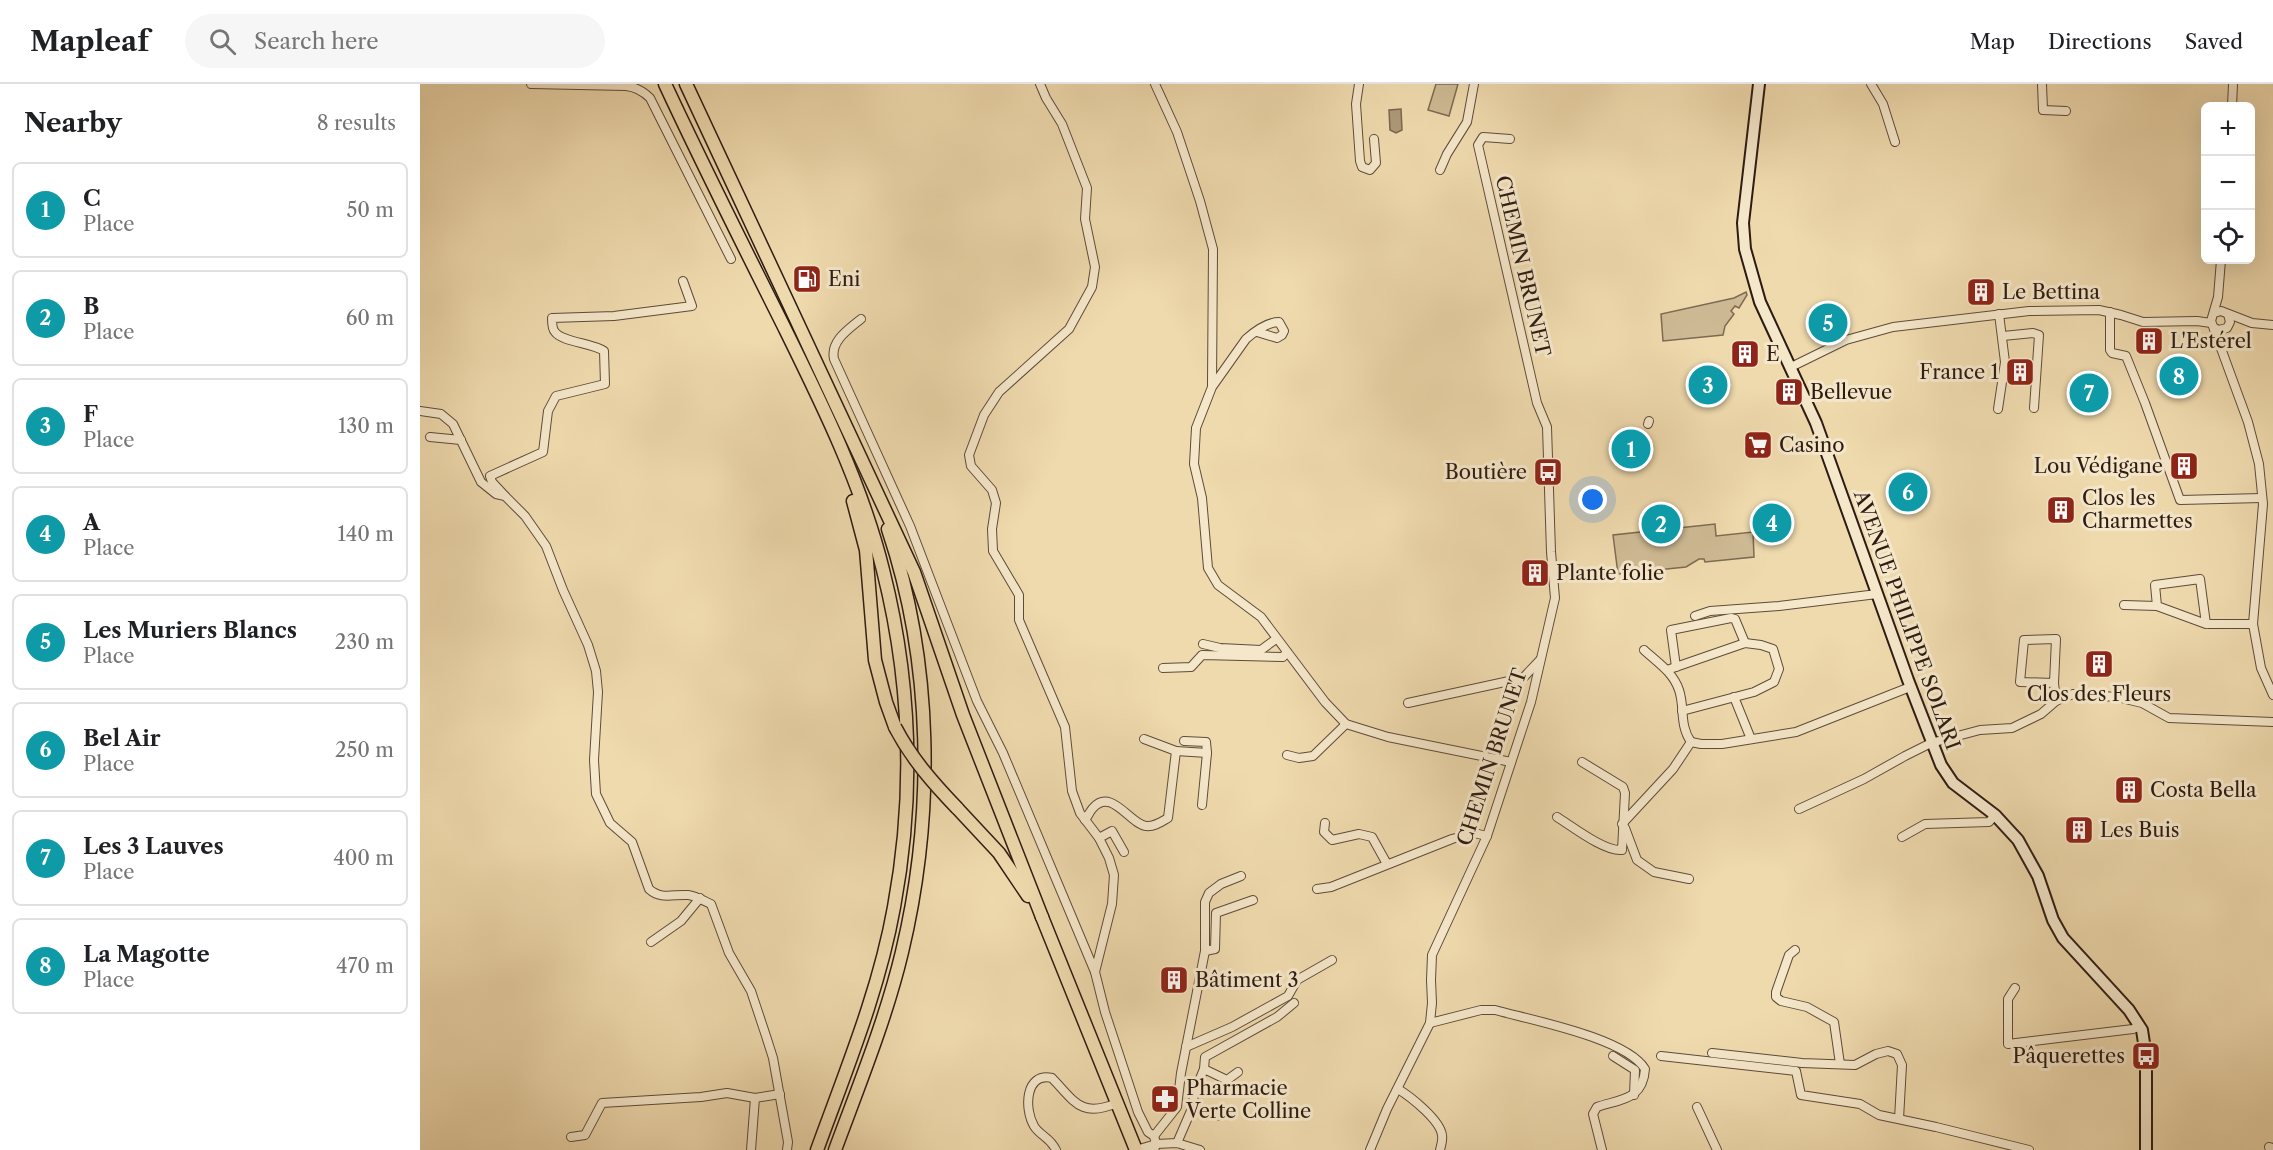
<!DOCTYPE html>
<html lang="en">
<head>
<meta charset="utf-8">
<style>
	:root { --surface:#fff; --page:#f6f6f6; --text:#202124; --muted:#757577; --line:#e0e0e0; --accent:#b45309 }
	body { margin:0; font-family:"Libre Caslon Text",serif; background:var(--page); color:var(--text) }
	.controls { position:absolute; right:18px; top:18px; display:grid; overflow:hidden; border-radius:9px; box-shadow:0 6px 24px #0002 }
	.controls button { width:54px; height:54px; display:grid; place-items:center; padding:0; border:0; border-bottom:2px solid var(--line); background:var(--surface); color:var(--text); font:30px sans-serif }
	.you { position:absolute; left:1173px; top:416px; width:21px; height:21px; margin:-15px; border:4px solid #fff; border-radius:50%; background:#1a73e8; box-shadow:0 0 0 9px #1a73e833 }
	.badge { display:grid; place-items:center; width:39px; height:39px; border-radius:50%; background:var(--accent); color:#fff; font-size:20px; font-weight:700 }
	.pin { position:absolute; translate:-50% -50%; border:3px solid #fff; box-shadow:0 2px 6px #0006 }
	.list { margin:0; padding:0; list-style:none }
	h2 { display:flex; justify-content:space-between; align-items:center; height:78px; margin:0; padding:0 24px; font-size:26px }
	h2 small { font-size:20px; font-weight:400; color:var(--muted) }
	.list li { display:grid; grid-template-columns:39px 1fr auto; gap:18px; align-items:center; box-sizing:border-box; height:96px; margin:0 12px 12px; padding:0 12px; border:2px solid var(--line); border-radius:9px }
	.list b { display:block; font-size:22px; white-space:nowrap }
	.list p { margin:0; font-size:20px; white-space:nowrap; color:var(--muted) }
	.list em { font-size:20px; font-style:normal; color:var(--muted) }
	.icon { flex:none; width:33px; height:33px; fill:none; stroke:currentColor; stroke-width:2; stroke-linecap:round; stroke-linejoin:round }
	.map { position:relative; flex:none; width:1853px; height:1066px; overflow:hidden }
	header { display:flex; align-items:center; gap:36px; box-sizing:border-box; height:84px; padding:0 30px; background:var(--surface); border-bottom:2px solid var(--line) }
	header strong { font-size:28px }
	nav { display:flex; gap:33px; margin-inline-start:auto; font-size:21px }
	.search { width:420px; height:54px; background:var(--page); display:flex; align-items:center; gap:15px; box-sizing:border-box; padding:0 21px; border-radius:33px; color:var(--muted); font-size:22px }
	main { display:flex }
	aside { flex:1; background:var(--surface) }
	.map>svg:first-child { display:block }
	.green { fill:#ceba94; stroke:#7e6a54; stroke-width:1.5 }
	.water { fill:#ad9979; stroke:#7a6750; stroke-width:1.5 }
	.lines { fill:none; stroke-linecap:round; stroke-linejoin:round }
	.minor-casing { stroke:#5e4b3a; stroke-width:10 }
	.secondary-casing { stroke:#2d1b13; stroke-width:14 }
	.primary-casing { stroke:#2d1b13; stroke-width:15 }
	.trunk-casing { stroke:#2d1b13; stroke-width:15 }
	.minor { stroke:#f5e7ca; stroke-width:8 }
	.secondary { stroke:#f5e7ca; stroke-width:10 }
	.primary { stroke:#efdaae; stroke-width:12 }
	.trunk { stroke:#efdaae; stroke-width:12 }
	.trunk-bridge-casing { stroke:#2d1b13; stroke-width:15; stroke-linecap:butt }
	.trunk-bridge { stroke:#efdaae; stroke-width:12 }
	.labels { text-anchor:middle; stroke-width:6; stroke-linejoin:round; paint-order:stroke }
	.street-label { font-size:20px; fill:#2d1b13; stroke:#f5e7ca }
	.poi-label { font-size:20px; fill:#2d1b13; stroke:#f5e7ca; text-anchor:start }
</style>
</head>
<body>
<header>
<strong>Mapleaf</strong>
<div class="search"><svg class="icon" aria-label="search" viewBox="0 0 24 24"><circle cx="10" cy="10" r="6"/><path d="M15 15l6 6"/></svg>Search here</div>
<nav><a>Map</a><a>Directions</a><a>Saved</a></nav>
</header>
<main>
<aside>
<h2>Nearby<small>8 results</small></h2>
<ul class="list">
<li><span class="badge" style="background:#0f9aa8">1</span><div><b>C</b><p>Place</p></div><em>50 m</em></li>
<li><span class="badge" style="background:#0f9aa8">2</span><div><b>B</b><p>Place</p></div><em>60 m</em></li>
<li><span class="badge" style="background:#0f9aa8">3</span><div><b>F</b><p>Place</p></div><em>130 m</em></li>
<li><span class="badge" style="background:#0f9aa8">4</span><div><b>A</b><p>Place</p></div><em>140 m</em></li>
<li><span class="badge" style="background:#0f9aa8">5</span><div><b>Les Muriers Blancs</b><p>Place</p></div><em>230 m</em></li>
<li><span class="badge" style="background:#0f9aa8">6</span><div><b>Bel Air</b><p>Place</p></div><em>250 m</em></li>
<li><span class="badge" style="background:#0f9aa8">7</span><div><b>Les 3 Lauves</b><p>Place</p></div><em>400 m</em></li>
<li><span class="badge" style="background:#0f9aa8">8</span><div><b>La Magotte</b><p>Place</p></div><em>470 m</em></li>
</ul>
</aside>
<div class="map">
<svg width="1853" height="1066" viewBox="0 0 1853 1066">
	<rect width="100%" height="100%" fill="#efdaae"/>
	<filter id="stains"><feTurbulence type="fractalNoise" baseFrequency=".00333" numOctaves="4"/><feColorMatrix values="0 0 0 0 .2 0 0 0 0 .09 0 0 0 0 .02 0 0 0 .5 -.17"/></filter>
	<radialGradient id="worn" r=".72"><stop offset=".6" stop-color="#630" stop-opacity="0"/><stop offset="1" stop-color="#630" stop-opacity=".3"/></radialGradient>
	<g class="green">
		<polygon points="1016,0 1038,0 1029,32 1008,26"/>
		<polygon points="1326,208 1327,211 1319,224 1315,222 1311,227 1314,230 1305,242 1303,251 1243,257 1241,230 1314,214"/>
		<polygon points="1295,440 1296,452 1333,448 1334,473 1285,478 1284,475 1279,475 1266,483 1198,490 1193,451"/>
	</g>
	<polygon class="water" points="981,25 982,46 976,49 970,46 969,26"/>
	<g class="lines">
		<g class="minor-casing">
			<g id="minor">
				<path d="M111 0 206 2C216 3 223 7 230 14L311 175"/>
				<polyline points="620,0 626,14 642,40 667,104 665,135 675,183 672,203 649,245 579,308 564,331 549,371 551,382 572,406 576,419 572,445 573,467 599,511 599,536 645,643 652,707 660,729 679,754 689,774 694,791 692,820 675,888 685,928 718,1028 728,1048 734,1052 736,1060 757,1059 780,1066"/>
				<polyline points="735,0 757,48 780,117 793,165 792,301"/>
				<polyline points="939,0 936,20 940,77 942,83 950,86 956,79 954,55"/>
				<polyline points="1451,0 1463,20 1475,58"/>
				<polyline points="1622,0 1623,26 1646,27"/>
				<polyline points="1812,22 1813,0"/>
				<polyline points="1020,86 1027,70 1047,38 1054,0"/>
				<polyline points="1801,176 1798,213 1791,237 1828,338 1839,380 1843,420 1833,540 1841,584 1853,611"/>
				<polyline points="1690,228 1690,266 1692,269 1706,272 1725,319 1760,416 1842,414"/>
				<polyline points="1794,229 1801,227 1832,239 1853,241"/>
				<path d="M441 235C429 245 410 257 414 275L490 442 557 617 583 669 675 888"/>
				<polyline points="1794,244 1799,246 1807,244 1810,238 1808,230"/>
				<path d="M837 248 857 254 862 251 864 247 859 238C848 238 834 248 826 255L792 303 776 344 774 380 782 414 788 484 798 501 841 533 905 618 926 640 968 653 1091 678"/>
				<polyline points="1583,252 1613,249 1619,251 1614,324"/>
				<polyline points="1371,283 1426,256 1473,243 1609,227 1679,226 1701,231 1723,238 1777,237 1791,239"/>
				<polyline points="1578,325 1585,278 1579,230"/>
				<path d="M0 327 21 330 33 340 61 398 76 410 85 412 105 432 126 462 143 506 168 561 176 587 178 608 174 676 176 710 190 739 212 758 229 805C241 816 253 810 268 811 276 812 284 817 291 820L309 869 331 907 346 952 353 974 368 1058 367 1066"/>
				<polyline points="1228,340 1229,337"/>
				<polyline points="10,353 41,356"/>
				<path d="M85 412 72 398 70 392 123 368 128 327 136 312 185 300 184 267C172 259 142 258 135 248 132 245 132 239 132 234L194 232 272 222 263 197"/>
				<polyline points="1704,521 1737,522"/>
				<polyline points="1275,532 1290,527 1359,522 1457,510"/>
				<polyline points="1786,540 1737,522 1735,501 1780,495 1786,540 1833,540"/>
				<polyline points="783,560 800,564 841,566 856,555"/>
				<polyline points="1256,583 1251,546 1311,534 1315,535 1325,559"/>
				<polyline points="743,584 771,583 782,571 863,573 867,568"/>
				<polyline points="1247,586 1325,559 1341,561 1353,565 1359,585 1354,598 1334,608 1262,627"/>
				<polyline points="1634,599 1600,598 1604,556 1636,555 1634,599 1636,617"/>
				<polyline points="1314,613 1331,655"/>
				<polyline points="988,619 1103,594 1120,576"/>
				<polyline points="764,657 786,658 787,669"/>
				<polyline points="1271,658 1281,660 1302,660 1376,648 1490,603"/>
				<polyline points="756,667 787,669 782,721"/>
				<polyline points="867,671 879,674 893,672 926,640"/>
				<polyline points="1379,725 1444,695 1485,672 1511,659 1560,646 1592,644 1621,630 1636,617 1653,610 1697,613 1722,619 1749,634 1853,638"/>
				<path d="M1137 733C1153 743 1185 768 1202 766L1205 709 1203 703 1162 678"/>
				<path d="M665 736C668 732 670 727 673 724 691 703 710 740 726 742 734 743 741 738 748 734L756 667 724 655"/>
				<polyline points="905,739 904,748 912,756 939,750 952,753 967,780"/>
				<path d="M1202 740 1253 685 1271 658C1259 641 1265 623 1259 606 1253 588 1237 578 1224 566"/>
				<polyline points="1205,744 1217,776 1234,788 1269,795"/>
				<polyline points="1482,753 1505,740 1569,738 1575,731"/>
				<polyline points="679,754 692,747 704,768"/>
				<polyline points="897,805 911,803 1032,755 1054,749 1067,752"/>
				<polyline points="231,858 261,837 280,814"/>
				<polyline points="1375,866 1369,871 1356,908 1356,913 1361,917 1387,923 1414,938 1420,980"/>
				<polyline points="785,867 795,865 796,829 833,816"/>
				<polyline points="1595,904 1588,915 1588,960 1713,945 1720,942"/>
				<path d="M1010 939 1061 926H1075C1111 936 1206 954 1225 985 1223 1016 1201 1015 1177 1023L1173 1030 1182 1066"/>
				<polyline points="766,963 812,943 868,912 877,896 912,876"/>
				<polyline points="1292,969 1382,979 1435,981 1456,970 1468,967 1477,970 1482,981 1479,1035"/>
				<polyline points="1193,972 1215,986 1214,1011"/>
				<polyline points="1241,972 1376,987 1381,1011 1440,1020 1459,1031 1516,1043 1609,1066"/>
				<polyline points="784,985 785,973 857,933 874,919"/>
				<path d="M978 1005C991 1013 1020 1036 1022 1051 1023 1057 1021 1061 1020 1066"/>
				<polyline points="773,1022 774,1009 784,985 807,996 818,988"/>
				<polyline points="1277,1023 1297,1066"/>
				<polyline points="734,1052 757,1023 761,989 785,867 785,818 789,809 801,800 821,792"/>
				<polyline points="151,1053 165,1051 182,1019 281,1013 307,1009 335,1014"/>
				<polyline points="757,1059 773,1022 797,1032"/>
				<polyline points="1849,1063 1853,1064"/>
				<polyline points="331,1066 335,1014 360,1010"/>
				<path d="M636 1066C630 1053 620 1052 614 1042 604 1025 605 988 632 994 655 1018 661 1034 697 1019"/>
				<polyline points="716,1066 736,1060 734,1066"/>
				<polyline points="950,1066 967,1025 1010,939 1012,919 1011,896 1012,871 1067,752 1111,618 1135,514 1131,468 1127,343 1117,319 1058,61 1063,53 1090,55"/>
			</g>
		</g>
		<g class="secondary-casing">
			<polyline id="secondary" points="1339,0 1323,139 1325,165 1340,218 1396,339 1488,596 1521,681 1533,699 1575,731 1598,756 1618,792 1633,836 1643,854 1709,926 1722,946 1726,972 1726,1066"/>
		</g>
		<g class="primary-casing">
			<polyline id="primary" points="622,833 716,1066"/>
		</g>
		<g class="trunk-casing">
			<g id="trunk">
				<path d="M245 0C283 82 324 163 365 245 403 322 442 401 463 486 491 597 495 710 474 823 459 907 426 986 397 1066"/>
				<polyline points="266,0 494,488 543,631 622,833"/>
				<polyline points="433,417 446,466 455,576 466,618 475,643"/>
				<polyline points="537,724 579,769 608,812"/>
				<path d="M415 1066C439 1001 466 935 482 868 515 730 513 579 468 445"/>
			</g>
		</g>
		<use href="#minor" class="minor"/>
		<use href="#secondary" class="secondary"/>
		<use href="#primary" class="primary"/>
		<use href="#trunk" class="trunk"/>
		<g class="trunk-bridge-casing">
			<path id="trunk-bridge" d="M475 643C491 674 513 699 537 724"/>
		</g>
		<use href="#trunk-bridge" class="trunk-bridge"/>
	</g>
	<defs>
		<g id="fuel-square" transform="scale(1.5)"><rect x="-9" y="-9" width="18" height="18" rx="4" fill="#8f2418" stroke="#f5e7ca"/><path d="M-5.5-6h7V0h2V4h1.3V-2.5L3-4.5l.8-.8L6-3V5H2.5V1h-1V6h-7ZM-4.2-4.7v3.2H.2V-4.7Z" fill="#fff"/></g>
		<g id="building-square" transform="scale(1.5)"><rect x="-9" y="-9" width="18" height="18" rx="4" fill="#8f2418" stroke="#f5e7ca"/><path d="M-4-6H4V6H1V3H-1V6H-4ZM-2.5-4.3h1.7v1.8h-1.7ZM.8-4.3h1.7v1.8H.8ZM-2.5-1h1.7V.8h-1.7ZM.8-1h1.7V.8H.8Z" fill="#fff"/></g>
		<g id="supermarket-square" transform="scale(1.5)"><rect x="-9" y="-9" width="18" height="18" rx="4" fill="#8f2418" stroke="#f5e7ca"/><path d="M-6-5.5h2.5l.6 2H6L4.5 2H-2.5L-4.4-4H-6ZM-1.5 3.2a1.3 1.3 0 1 0 .1 0ZM3 3.2a1.3 1.3 0 1 0 .1 0Z" fill="#fff"/></g>
		<g id="bus-square" transform="scale(1.5)"><rect x="-9" y="-9" width="18" height="18" rx="4" fill="#8f2418" stroke="#f5e7ca"/><path d="M-5-6H5V4H4V6H2V4H-2V6H-4V4H-5ZM-3.5-4V0h7V-4ZM-3.5 1.2v1.5H-2V1.2ZM2 1.2v1.5H3.5V1.2Z" fill="#fff"/></g>
		<g id="pharmacy-square" transform="scale(1.5)"><rect x="-9" y="-9" width="18" height="18" rx="4" fill="#8f2418" stroke="#f5e7ca"/><path d="M-2-6h4v4h4v4h-4v4h-4v-4h-4v-4h4Z" fill="#fff"/></g>
	</defs>
	<g fill-rule="evenodd">
		<use href="#fuel-square" x="387" y="195"/>
		<use href="#building-square" x="1561" y="208"/>
		<use href="#building-square" x="1729" y="257"/>
		<use href="#building-square" x="1325" y="270"/>
		<use href="#building-square" x="1600" y="288"/>
		<use href="#building-square" x="1369" y="308"/>
		<use href="#supermarket-square" x="1338" y="361"/>
		<use href="#building-square" x="1764" y="382"/>
		<use href="#bus-square" x="1128" y="388"/>
		<use href="#building-square" x="1641" y="426"/>
		<use href="#building-square" x="1115" y="489"/>
		<use href="#building-square" x="1679" y="580"/>
		<use href="#building-square" x="1709" y="706"/>
		<use href="#building-square" x="1659" y="746"/>
		<use href="#building-square" x="754" y="896"/>
		<use href="#bus-square" x="1726" y="972"/>
		<use href="#pharmacy-square" x="745" y="1015"/>
	</g>
	<g class="labels">
		<g class="street-label">
			<text transform="translate(1103 182) rotate(77)" y="7">CHEMIN BRUNET</text>
			<text transform="translate(1487 536) rotate(70)" y="7">AVENUE PHILIPPE SOLARI</text>
			<text transform="translate(1072 673) rotate(-72)" y="7">CHEMIN BRUNET</text>
		</g>
		<g class="poi-label">
			<text x="408" y="202">Eni</text>
			<text x="1582" y="215">Le Bettina</text>
			<text x="1750" y="264">L'Estérel</text>
			<text x="1346" y="277">E</text>
			<text x="1579" y="295" text-anchor="end">France 1</text>
			<text x="1390" y="315">Bellevue</text>
			<text x="1359" y="368">Casino</text>
			<text x="1743" y="389" text-anchor="end">Lou Védigane</text>
			<text x="1107" y="395" text-anchor="end">Boutière</text>
			<text x="1662" y="421">Clos les<tspan x="1662" dy="23">Charmettes</tspan></text>
			<text x="1136" y="496">Plante folie</text>
			<text x="1679" y="617" text-anchor="middle">Clos des Fleurs</text>
			<text x="1730" y="713">Costa Bella</text>
			<text x="1680" y="753">Les Buis</text>
			<text x="775" y="903">Bâtiment 3</text>
			<text x="1705" y="979" text-anchor="end">Pâquerettes</text>
			<text x="766" y="1011">Pharmacie<tspan x="766" dy="23">Verte Colline</tspan></text>
		</g>
	</g>
	<rect width="100%" height="100%" filter="url(#stains)"/>
	<rect width="100%" height="100%" fill="url(#worn)"/>
</svg>
<div class="controls">
<button>+</button>
<button>−</button>
<button><svg class="icon" aria-label="locate" viewBox="0 0 24 24"><circle cx="12" cy="12" r="6"/><path d="M12 2v4M12 18v4M2 12h4M18 12h4"/></svg></button>
</div>
<div class="you"></div>
<div class="pin badge" style="left:1211px;top:365px;background:#0f9aa8">1</div>
<div class="pin badge" style="left:1241px;top:440px;background:#0f9aa8">2</div>
<div class="pin badge" style="left:1288px;top:301px;background:#0f9aa8">3</div>
<div class="pin badge" style="left:1352px;top:439px;background:#0f9aa8">4</div>
<div class="pin badge" style="left:1408px;top:239px;background:#0f9aa8">5</div>
<div class="pin badge" style="left:1488px;top:408px;background:#0f9aa8">6</div>
<div class="pin badge" style="left:1669px;top:309px;background:#0f9aa8">7</div>
<div class="pin badge" style="left:1759px;top:292px;background:#0f9aa8">8</div>
</div>
</main>
</body>
</html>
